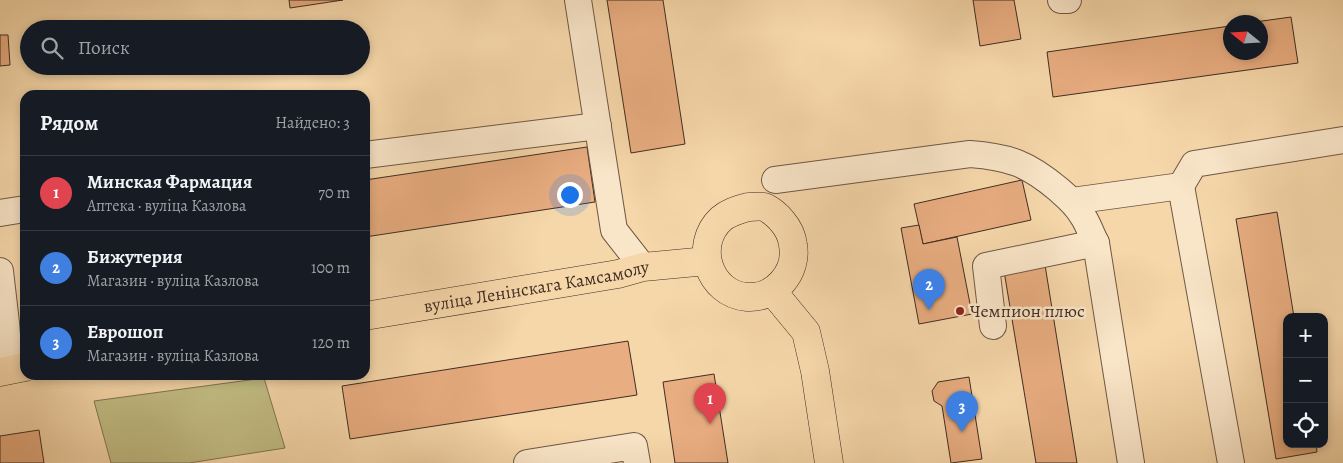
<!DOCTYPE html>
<html lang="ru">
<head>
<meta charset="utf-8">
<style>
	:root { --surface:#171b24; --page:#242831; --text:#f1f3f6; --muted:#9ea1a6; --line:#363941; --accent:#c59692 }
	body { margin:0; font-family:Alegreya,serif; background:var(--page); color:var(--text) }
	.controls { position:absolute; right:15px; bottom:15px; display:grid; overflow:hidden; border-radius:10px; box-shadow:0 2px 8px #0003 }
	.controls button { width:45px; height:45px; display:grid; place-items:center; padding:0; border:0; border-bottom:1px solid var(--line); background:var(--surface); color:var(--text); font:25px sans-serif }
	.compass { position:absolute; left:1223px; top:15px; width:45px; height:45px; border-radius:50%; background:var(--surface); box-shadow:0 2px 8px #0003; rotate:288deg }
	.you { position:absolute; left:569px; top:194px; width:18px; height:18px; margin:-12px; border:4px solid #fff; border-radius:50%; background:#1a73e8; box-shadow:0 0 0 8px #1a73e833 }
	.badge { display:grid; place-items:center; width:32px; height:32px; border-radius:50%; background:var(--accent); color:#fff; font-size:16px; font-weight:700 }
	.pin { position:absolute; translate:-50% -41px; filter:drop-shadow(0 1px 2px #0008) }
	.pin::after { content:''; position:absolute; top:26px; width:18px; height:15px; background:inherit; clip-path:polygon(0 0,100% 0,50% 100%) }
	.list { margin:0; padding:0; list-style:none }
	h2 { display:flex; justify-content:space-between; align-items:center; height:65px; margin:0; padding:0 20px; font-size:21px }
	h2 small { font-size:16px; font-weight:400; color:var(--muted) }
	.list li { display:grid; grid-template-columns:32px 1fr auto; gap:15px; align-items:center; box-sizing:border-box; height:75px; padding:0 20px; border-top:1px solid var(--line) }
	.list b { display:block; font-size:19px; white-space:nowrap }
	.list p { margin:0; font-size:16px; white-space:nowrap; color:var(--muted) }
	.list em { font-size:16px; font-style:normal; color:var(--muted) }
	.icon { flex:none; width:28px; height:28px; fill:none; stroke:currentColor; stroke-width:2; stroke-linecap:round; stroke-linejoin:round }
	.map { position:relative; flex:none; width:1343px; height:463px; overflow:hidden }
	.search { position:absolute; background:var(--surface); box-shadow:0 2px 8px #0003; left:20px; top:20px; width:350px; height:55px; display:flex; align-items:center; gap:12px; box-sizing:border-box; padding:0 18px; border-radius:28px; color:var(--muted); font-size:19px }
	.panel { position:absolute; background:var(--surface); box-shadow:0 2px 8px #0003; left:20px; top:90px; width:350px; height:290px; border-radius:15px }
	.map>svg:first-child { display:block }
	.green { fill:#c2bd84; stroke:#817554 }
	.building { fill:#e8ad80; stroke:#402d23 }
	.lines { fill:none; stroke-linecap:round; stroke-linejoin:round }
	.minor-casing { stroke:#6e5845; stroke-width:28 }
	.major-casing { stroke:#402d23; stroke-width:29 }
	.minor { stroke:#f9e5c8; stroke-width:26 }
	.major { stroke:#f6d7aa; stroke-width:28 }
	.poi-dot { fill:#8f2418; stroke:#f9e5c8; stroke-width:2 }
	.labels { text-anchor:middle; stroke-width:5; stroke-linejoin:round; paint-order:stroke }
	.street-label { font-size:18px; fill:#402d23; stroke:#f9e5c8 }
	.poi-label { font-size:18px; fill:#402d23; stroke:#f9e5c8; text-anchor:start }
</style>
</head>
<body>
<div class="map">
<svg width="1343" height="463" viewBox="0 0 1343 463">
	<rect width="100%" height="100%" fill="#f6d7aa"/>
	<filter id="stains"><feTurbulence type="fractalNoise" baseFrequency=".004" numOctaves="4"/><feColorMatrix values="0 0 0 0 .2 0 0 0 0 .09 0 0 0 0 .02 0 0 0 .5 -.17"/></filter>
	<radialGradient id="worn" r=".72"><stop offset=".6" stop-color="#630" stop-opacity="0"/><stop offset="1" stop-color="#630" stop-opacity=".3"/></radialGradient>
	<polygon class="green" points="264,378 285,448 189,463 111,463 94,401"/>
	<g class="building">
		<polygon points="289,0 343,0 290,8"/>
		<polygon points="607,0 663,0 685,144 631,153"/>
		<polygon points="973,0 1014,0 1021,39 980,46"/>
		<polygon points="1291,17 1298,63 1053,97 1047,52 1230,26 1230,52 1260,52 1260,22 1255,22"/>
		<polygon points="0,35 8,35 10,65 0,66"/>
		<polygon points="587,147 595,202 365,237 365,180"/>
		<polygon points="1022,180 1031,220 923,244 914,204"/>
		<polygon points="1277,212 1294,317 1287,317 1287,444 1316,444 1317,452 1276,459 1236,219"/>
		<polygon points="919,225 923,244 957,237 972,314 919,324 901,228"/>
		<polygon points="1045,265 1077,463 1036,463 1004,271"/>
		<polygon points="628,341 637,395 350,439 342,386"/>
		<polygon points="714,374 728,463 675,463 663,382"/>
		<polygon points="969,377 982,459 951,463 942,406 934,401 932,391 938,382"/>
		<polygon points="39,430 44,463 0,463 0,436"/>
	</g>
	<g class="lines">
		<g class="minor-casing">
			<g id="minor">
				<polyline points="578,0 614,230 643,267"/>
				<polyline points="1061,0 1068,0"/>
				<polyline points="365,155 598,126"/>
				<path d="M775 180 970 154C1010 157 1028 164 1058 189 1067 197 1076 204 1082 215 1088 223 1091 234 1096 243L986 266 993 326"/>
				<polyline points="1181,186 1231,463"/>
				<polyline points="1072,201 1181,186 1194,164 1343,140"/>
				<polyline points="0,213 25,209"/>
				<polyline points="1096,243 1131,463"/>
				<polyline points="0,271 6,323 10,370"/>
				<polyline points="527,463 634,446 637,463"/>
			</g>
		</g>
		<g class="major-casing">
			<g id="major">
				<path d="M748 207C753 207 759 206 764 207 770 209 778 216 782 221 788 228 792 235 793 245 798 272 775 299 747 297 709 294 693 245 721 219 729 212 738 210 748 207Z"/>
				<polyline points="773,292 806,332 815,371 829,463"/>
				<path id="s1" d="M365 316 618 274 643 267 707 261"/>
				<polyline points="0,372 25,367"/>
			</g>
		</g>
		<use href="#minor" class="minor"/>
		<use href="#major" class="major"/>
	</g>
	<circle class="poi-dot" cx="960" cy="311" r="5"/>
	<g class="labels">
		<g class="street-label">
			<text dy="6" stroke="none"><textPath href="#s1" startOffset="174">вуліца Ленінскага Камсамолу</textPath></text>
		</g>
		<g class="poi-label">
			<text x="970" y="317">Чемпион плюс</text>
		</g>
	</g>
	<rect width="100%" height="100%" filter="url(#stains)"/>
	<rect width="100%" height="100%" fill="url(#worn)"/>
</svg>
<div class="controls">
<button>+</button>
<button>−</button>
<button><svg class="icon" aria-label="locate" viewBox="0 0 24 24"><circle cx="12" cy="12" r="6"/><path d="M12 2v4M12 18v4M2 12h4M18 12h4"/></svg></button>
</div>
<svg class="compass" viewBox="-18 -18 36 36"><path d="M0-13l5 13h-10z" fill="#e53935"/><path d="M0 13l5-13h-10z" fill="#9ea1a6"/></svg>
<div class="you"></div>
<div class="pin badge" style="left:710px;top:424px;background:#e0444e">1</div>
<div class="pin badge" style="left:929px;top:310px;background:#3f7fe0">2</div>
<div class="pin badge" style="left:962px;top:432px;background:#3f7fe0">3</div>
<div class="search"><svg class="icon" aria-label="search" viewBox="0 0 24 24"><circle cx="10" cy="10" r="6"/><path d="M15 15l6 6"/></svg>Поиск</div>
<section class="panel">
<h2>Рядом<small>Найдено: 3</small></h2>
<ul class="list">
<li><span class="badge" style="background:#e0444e">1</span><div><b>Минская Фармация</b><p>Аптека · вуліца Казлова</p></div><em>70 m</em></li>
<li><span class="badge" style="background:#3f7fe0">2</span><div><b>Бижутерия</b><p>Магазин · вуліца Казлова</p></div><em>100 m</em></li>
<li><span class="badge" style="background:#3f7fe0">3</span><div><b>Еврошоп</b><p>Магазин · вуліца Казлова</p></div><em>120 m</em></li>
</ul>
</section>
</div>
</body>
</html>
